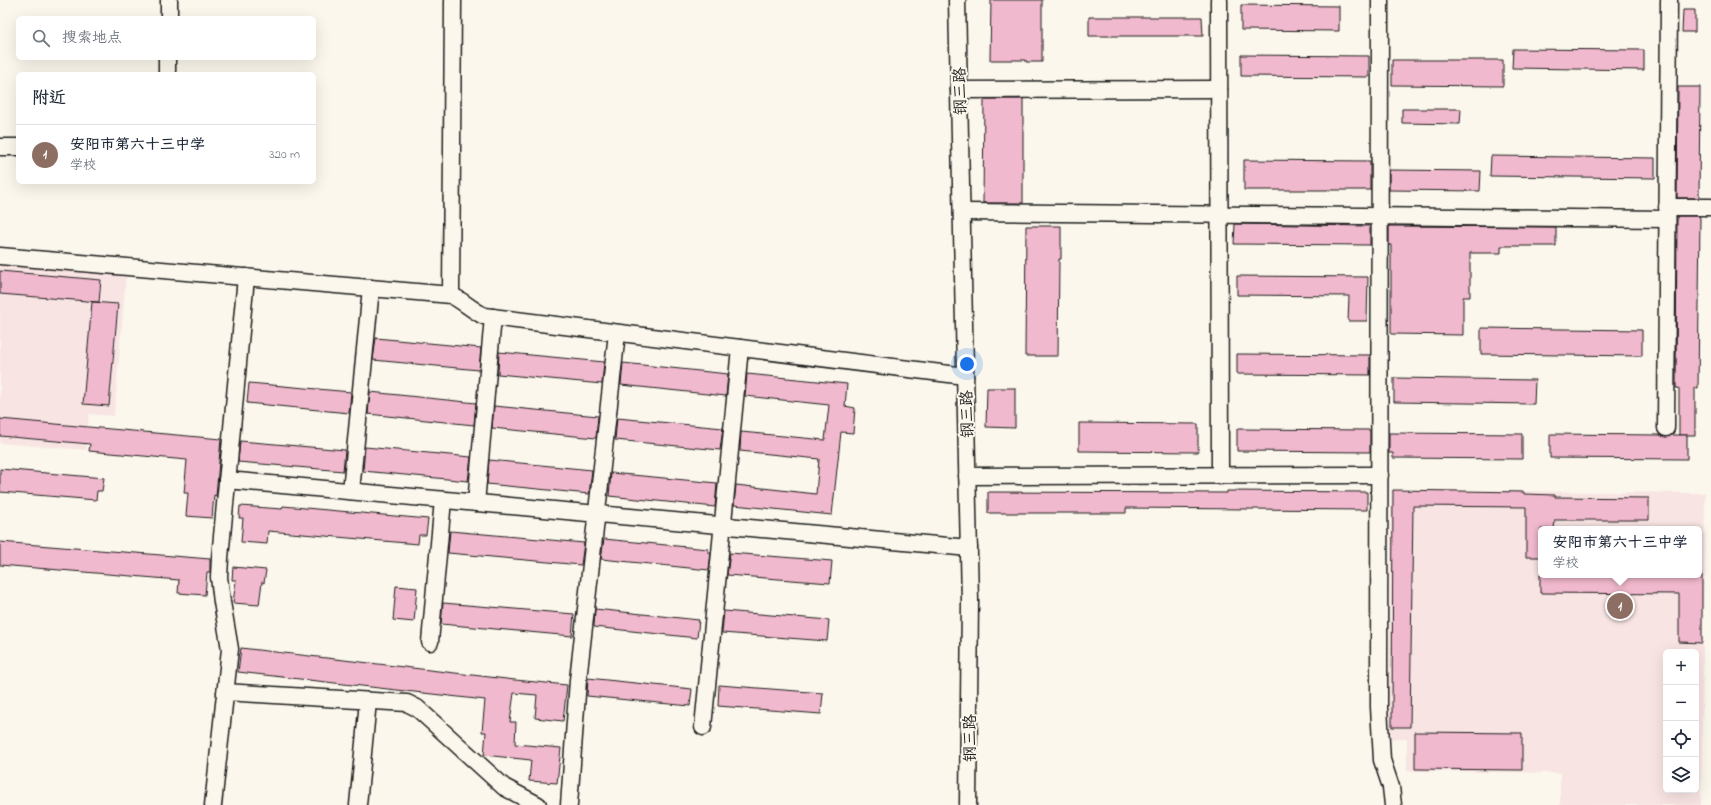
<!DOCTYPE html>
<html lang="zh">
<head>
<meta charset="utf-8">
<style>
	:root { --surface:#fff; --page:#f6f6f7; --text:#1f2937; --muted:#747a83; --line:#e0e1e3; --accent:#1a73e8 }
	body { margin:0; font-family:"Indie Flower","LXGW WenKai TC",sans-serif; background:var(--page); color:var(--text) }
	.controls { position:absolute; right:12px; bottom:12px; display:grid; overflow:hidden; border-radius:6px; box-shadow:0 4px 16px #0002 }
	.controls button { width:36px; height:36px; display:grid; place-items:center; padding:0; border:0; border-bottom:1px solid var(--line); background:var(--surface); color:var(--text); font:20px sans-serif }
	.you { position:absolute; left:967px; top:364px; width:14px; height:14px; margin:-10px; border:3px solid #fff; border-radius:50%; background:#1a73e8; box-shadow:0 0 0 6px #1a73e833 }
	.badge { display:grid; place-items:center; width:26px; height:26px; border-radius:50%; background:var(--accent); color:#fff; font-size:13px; font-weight:700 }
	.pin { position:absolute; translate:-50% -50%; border:2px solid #fff; box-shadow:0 1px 4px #0006 }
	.popup { position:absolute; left:1538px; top:526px; width:164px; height:52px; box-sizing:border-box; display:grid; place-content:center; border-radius:6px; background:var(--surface); filter:drop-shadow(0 1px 3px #0005); font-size:13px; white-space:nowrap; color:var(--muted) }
	.popup b { font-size:15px; color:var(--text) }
	.popup::after { content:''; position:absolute; left:50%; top:100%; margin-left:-8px; border:8px solid transparent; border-top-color:var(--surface) }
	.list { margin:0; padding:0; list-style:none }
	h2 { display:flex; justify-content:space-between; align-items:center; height:52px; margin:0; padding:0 16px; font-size:17px }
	h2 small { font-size:13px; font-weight:400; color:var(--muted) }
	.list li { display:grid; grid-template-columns:26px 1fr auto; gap:12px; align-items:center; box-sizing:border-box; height:60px; padding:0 16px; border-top:1px solid var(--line) }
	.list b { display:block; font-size:15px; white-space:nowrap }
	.list p { margin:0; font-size:13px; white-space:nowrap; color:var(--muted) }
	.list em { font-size:13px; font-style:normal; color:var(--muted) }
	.icon { flex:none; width:22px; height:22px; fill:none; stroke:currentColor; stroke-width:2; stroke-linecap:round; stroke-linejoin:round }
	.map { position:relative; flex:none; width:1711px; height:805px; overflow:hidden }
	.search { position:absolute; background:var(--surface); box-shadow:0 4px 16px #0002; left:16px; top:16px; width:300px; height:44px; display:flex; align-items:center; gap:10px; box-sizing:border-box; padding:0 14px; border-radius:6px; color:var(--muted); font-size:15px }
	.panel { position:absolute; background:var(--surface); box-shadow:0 4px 16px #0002; left:16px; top:72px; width:300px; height:112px; border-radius:6px }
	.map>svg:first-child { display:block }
	.built { fill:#f8e4e3; fill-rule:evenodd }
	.building { fill:#f1b9cd; stroke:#1c1c1c }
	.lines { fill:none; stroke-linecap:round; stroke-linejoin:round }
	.minor-casing { stroke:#1c1c1c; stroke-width:19 }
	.minor { stroke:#fbf7ec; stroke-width:16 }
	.labels { text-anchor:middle; stroke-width:4; stroke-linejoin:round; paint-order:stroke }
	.street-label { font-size:16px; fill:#1c1c1c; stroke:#fbf7ec }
</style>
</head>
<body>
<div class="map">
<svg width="1711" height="805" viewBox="0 0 1711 805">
	<rect width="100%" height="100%" fill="#fbf7ec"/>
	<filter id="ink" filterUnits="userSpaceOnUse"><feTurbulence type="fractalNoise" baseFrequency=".025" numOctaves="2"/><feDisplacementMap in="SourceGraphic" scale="8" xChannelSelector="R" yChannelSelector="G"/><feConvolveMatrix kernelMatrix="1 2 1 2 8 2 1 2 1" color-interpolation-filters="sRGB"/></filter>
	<g filter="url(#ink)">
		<g class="built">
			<polygon points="0,265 126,275 114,416 89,414 86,450 0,443"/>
			<path d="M1391 490 1705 493 1701 805H1560V773L1407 771V739H1389ZM1541 529H1699V575H1541ZM1666 652H1696V790H1666Z"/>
		</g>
		<g class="building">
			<polygon points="991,0 1042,0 1042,62 1026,62 1026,60 990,60"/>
			<polygon points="1241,5 1339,6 1339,31 1241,30"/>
			<polygon points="1683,10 1695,10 1695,32 1682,32"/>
			<polygon points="1089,17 1202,17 1203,36 1089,36"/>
			<polygon points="1513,49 1644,50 1644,70 1512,68"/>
			<polygon points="1241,55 1369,56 1369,77 1241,76"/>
			<polygon points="1392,60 1503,60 1503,86 1392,85"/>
			<polygon points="1678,87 1700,87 1699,198 1677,198"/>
			<polygon points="984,99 1023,99 1023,203 983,203"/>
			<polygon points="1402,109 1461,109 1460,124 1402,123"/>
			<polygon points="1491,156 1655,158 1655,178 1490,176"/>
			<polygon points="1244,160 1370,161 1370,190 1244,190"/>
			<polygon points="1389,170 1481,171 1480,191 1389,190"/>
			<polygon points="1677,216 1699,216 1700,218 1698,388 1695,388 1695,435 1679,435 1679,388 1676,388"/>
			<polygon points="1235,224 1370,226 1370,245 1234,244"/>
			<polygon points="1026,226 1061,226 1061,259 1059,259 1058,356 1025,356"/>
			<polygon points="1389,226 1556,227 1556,246 1501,246 1501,253 1470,253 1470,297 1463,297 1463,335 1391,334 1391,245 1389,245"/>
			<polygon points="0,271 101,280 99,302 0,294"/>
			<polygon points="1237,276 1368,277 1367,321 1348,321 1349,296 1237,295"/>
			<polygon points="92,302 118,304 109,406 83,404"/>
			<polygon points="1481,328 1642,330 1642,356 1481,354"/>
			<polygon points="376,338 481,348 479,370 373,360"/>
			<polygon points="499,352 604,362 602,384 498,374"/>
			<polygon points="1237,354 1370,355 1370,375 1237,374"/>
			<polygon points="623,363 728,374 726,396 621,385"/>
			<polygon points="747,374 847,384 845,406 855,408 853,433 841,432 832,515 734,505 736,485 816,494 819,459 740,451 741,432 825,440 829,405 745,396"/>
			<polygon points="1394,378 1535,380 1534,404 1394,402"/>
			<polygon points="249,383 351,392 349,413 247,403"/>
			<polygon points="987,388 1015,388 1015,428 986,427"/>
			<polygon points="370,392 476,403 474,425 368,414"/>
			<polygon points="494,406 598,416 596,438 492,428"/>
			<polygon points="617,418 723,428 720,450 615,440"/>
			<polygon points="0,419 221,439 216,496 214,495 212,518 186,516 188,493 184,493 187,460 89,451 90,444 0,436"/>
			<polygon points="1079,423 1198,424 1198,452 1079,451"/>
			<polygon points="1237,429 1370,430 1370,452 1237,451"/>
			<polygon points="1389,433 1522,434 1522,459 1393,458 1393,453 1389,453"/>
			<polygon points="1550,434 1660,435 1666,437 1672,435 1687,435 1687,459 1550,458"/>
			<polygon points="240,441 345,450 343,471 238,462"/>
			<polygon points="365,447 471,457 468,481 363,471"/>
			<polygon points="489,460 592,470 589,494 487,484"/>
			<polygon points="0,469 104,478 102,491 97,491 96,500 0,492"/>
			<polygon points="611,473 717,483 715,507 609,496"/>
			<polygon points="1393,490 1524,492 1524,494 1555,495 1555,497 1649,498 1649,520 1555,520 1554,529 1541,529 1541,557 1526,557 1526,507 1413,506 1410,727 1392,727"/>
			<polygon points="1227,491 1367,492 1367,510 1126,508 1126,513 988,513 988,492 1227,493"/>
			<polygon points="240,506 282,509 283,506 428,519 426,535 419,535 418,544 268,531 267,544 241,542 243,518 239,518"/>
			<polygon points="450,531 584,543 581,565 448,553"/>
			<polygon points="604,539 708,549 708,552 711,552 709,570 601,559"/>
			<polygon points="0,542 210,559 210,572 207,572 205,595 178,593 179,580 0,565"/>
			<polygon points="730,553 832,561 830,583 727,575"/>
			<polygon points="233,567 266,570 264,583 262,582 259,605 233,603 236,580 232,580"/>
			<polygon points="1540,575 1702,575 1702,643 1679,642 1679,594 1540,593"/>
			<polygon points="396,586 417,588 414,622 393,620"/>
			<polygon points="443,603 574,614 572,636 441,624"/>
			<polygon points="595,609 699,620 697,638 594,627"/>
			<polygon points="724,611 829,620 827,641 722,633"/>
			<polygon points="241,648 515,680 567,685 563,721 535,718 537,695 514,693 510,722 516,722 515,744 561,748 557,783 529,781 531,760 484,755 486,732 482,732 485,700 238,672"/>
			<polygon points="588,678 692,689 690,706 587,696"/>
			<polygon points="719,685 823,693 821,714 718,706"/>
			<polygon points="1415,732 1522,733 1522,770 1415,769"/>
		</g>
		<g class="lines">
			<g class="minor-casing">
				<g id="minor">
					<polyline points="957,0 970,601 968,805"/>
					<polyline points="1219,0 1220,476"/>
					<polyline points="1380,0 1379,707 1382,760 1391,787 1393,805"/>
					<polyline points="169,18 169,0"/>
					<polyline points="167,74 167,58"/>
					<polyline points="959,90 1219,89"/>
					<polyline points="0,147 18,147"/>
					<polyline points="1667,207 1711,207"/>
					<polyline points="962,212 1667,219"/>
					<path d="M0 256 451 295C463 301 472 310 484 316L965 376"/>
					<polyline points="451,295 453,0"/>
					<polyline points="1666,428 1669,0"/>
					<polyline points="967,476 1380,475"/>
					<polyline points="227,480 969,548"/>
					<polyline points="351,491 371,288"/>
					<polyline points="476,503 493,317"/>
					<polyline points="430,642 443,500"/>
					<polyline points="225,692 407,703 417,708 504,787 538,805"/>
					<polyline points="703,727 740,348"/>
					<polyline points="213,805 230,649 222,602 219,577 220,558 246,277"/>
					<polyline points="358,805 368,701"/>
					<polyline points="569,805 578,680 617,333"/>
				</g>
			</g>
			<use href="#minor" class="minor"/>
		</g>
	</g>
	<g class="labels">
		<g class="street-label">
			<text transform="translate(959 91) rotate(-91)" y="6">钢三路</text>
			<text transform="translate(966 414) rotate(-91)" y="6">钢三路</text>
			<text transform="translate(969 738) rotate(-90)" y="6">钢三路</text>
		</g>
	</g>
</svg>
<div class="controls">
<button>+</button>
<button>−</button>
<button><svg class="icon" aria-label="locate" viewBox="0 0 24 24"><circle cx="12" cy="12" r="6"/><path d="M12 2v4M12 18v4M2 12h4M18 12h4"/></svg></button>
<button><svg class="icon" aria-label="layers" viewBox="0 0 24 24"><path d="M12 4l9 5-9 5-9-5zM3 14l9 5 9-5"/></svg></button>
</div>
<div class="you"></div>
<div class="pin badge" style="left:1620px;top:606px;background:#8d6e63">1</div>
<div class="popup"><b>安阳市第六十三中学</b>学校</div>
<div class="search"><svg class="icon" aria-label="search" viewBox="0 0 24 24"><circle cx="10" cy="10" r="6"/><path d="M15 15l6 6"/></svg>搜索地点</div>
<section class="panel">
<h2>附近<small></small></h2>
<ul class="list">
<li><span class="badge" style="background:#8d6e63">1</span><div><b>安阳市第六十三中学</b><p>学校</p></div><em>320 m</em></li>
</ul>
</section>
</div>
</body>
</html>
